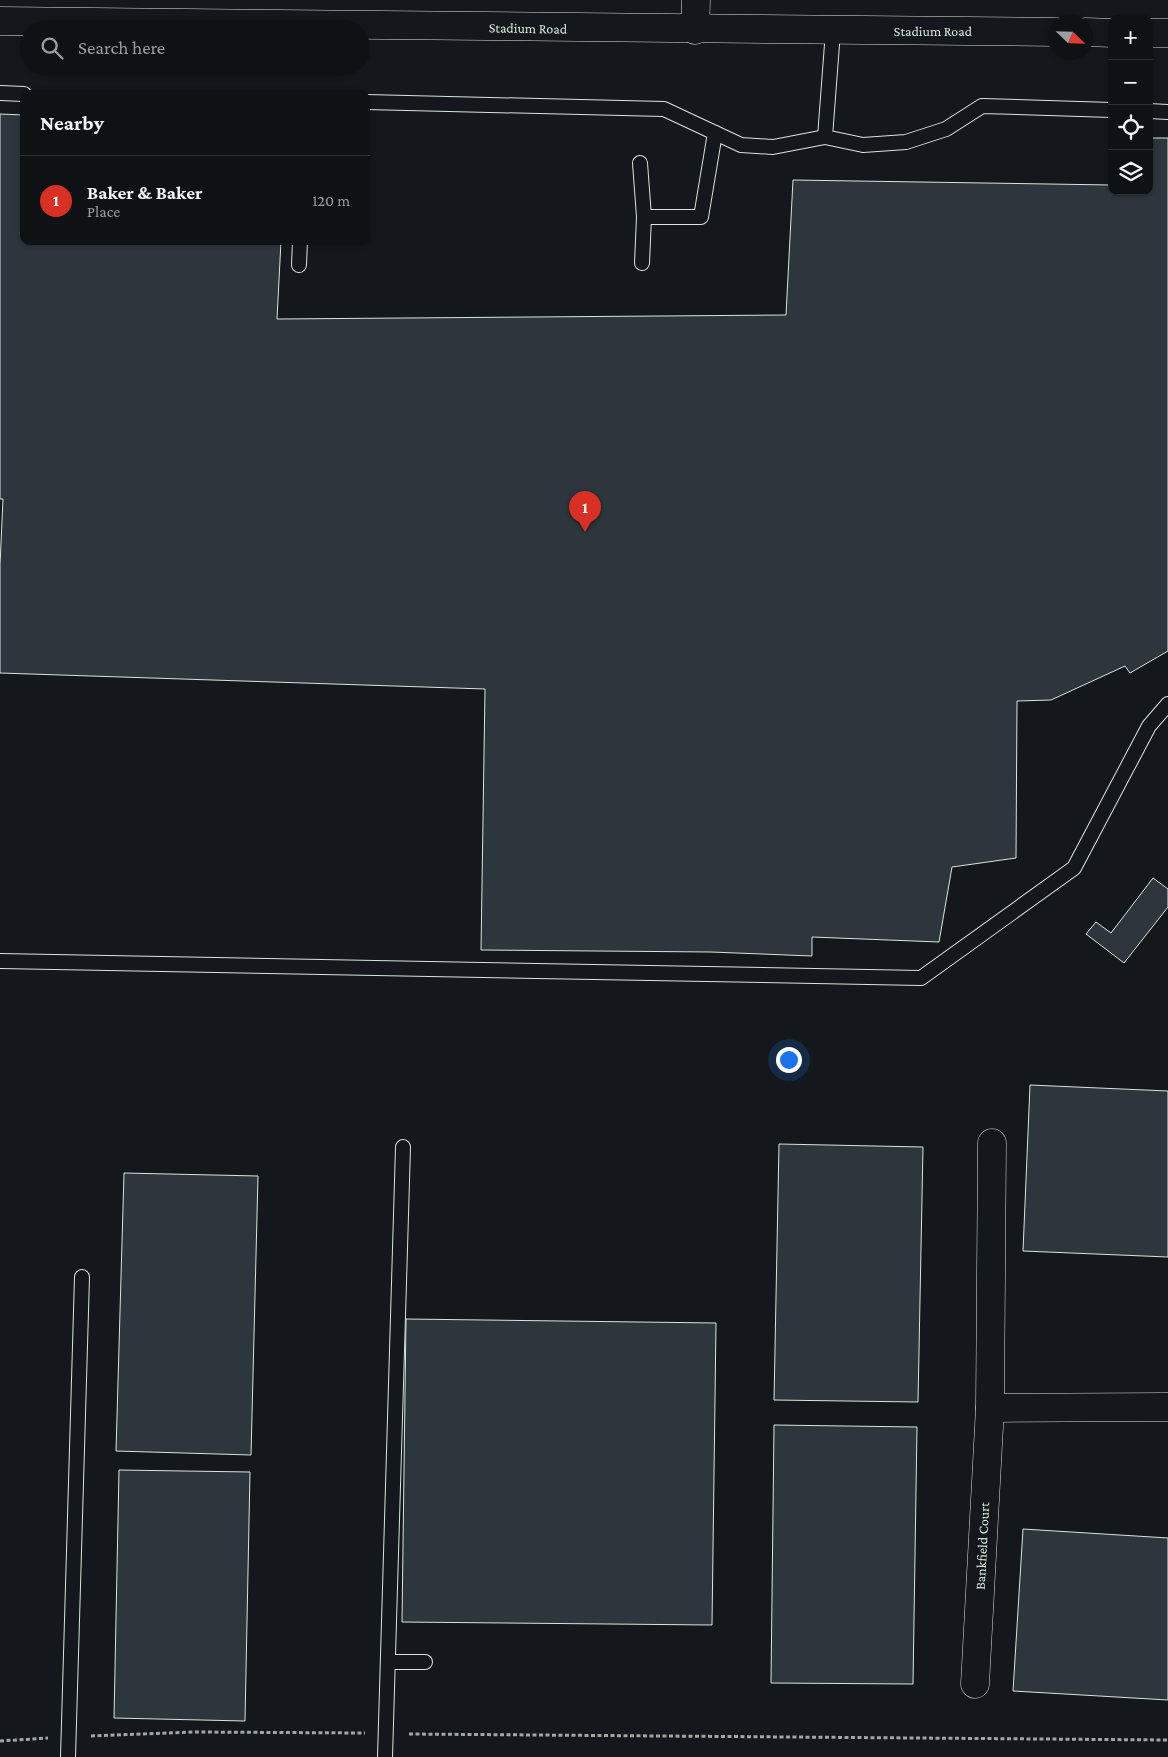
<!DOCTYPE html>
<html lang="en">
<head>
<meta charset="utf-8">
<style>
	:root { --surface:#0f1215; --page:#1d2022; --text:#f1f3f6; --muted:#9b9ea0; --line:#2f3234; --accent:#d93025 }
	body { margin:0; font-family:"Crimson Pro",serif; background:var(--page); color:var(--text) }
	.controls { position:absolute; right:15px; top:15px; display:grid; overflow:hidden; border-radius:10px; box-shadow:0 1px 4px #0004 }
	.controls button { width:45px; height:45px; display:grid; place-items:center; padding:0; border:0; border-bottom:1px solid var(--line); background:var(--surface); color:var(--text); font:25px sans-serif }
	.compass { position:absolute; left:1048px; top:15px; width:45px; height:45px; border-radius:50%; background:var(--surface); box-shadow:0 1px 4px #0004; rotate:113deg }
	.you { position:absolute; left:788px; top:1059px; width:18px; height:18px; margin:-12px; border:4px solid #fff; border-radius:50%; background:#1a73e8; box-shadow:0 0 0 8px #1a73e833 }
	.badge { display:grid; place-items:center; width:32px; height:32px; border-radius:50%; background:var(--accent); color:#fff; font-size:16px; font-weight:700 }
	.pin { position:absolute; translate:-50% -41px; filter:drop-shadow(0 1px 2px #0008) }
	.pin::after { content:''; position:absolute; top:26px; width:18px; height:15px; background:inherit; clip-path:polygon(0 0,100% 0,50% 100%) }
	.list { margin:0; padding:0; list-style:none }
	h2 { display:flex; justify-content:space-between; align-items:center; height:65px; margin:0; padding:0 20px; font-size:21px }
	h2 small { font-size:16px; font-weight:400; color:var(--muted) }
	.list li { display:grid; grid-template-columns:32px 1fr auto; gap:15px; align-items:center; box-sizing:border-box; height:90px; padding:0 20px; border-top:1px solid var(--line) }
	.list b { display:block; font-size:19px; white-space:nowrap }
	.list p { margin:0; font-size:16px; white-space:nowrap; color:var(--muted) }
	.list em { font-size:16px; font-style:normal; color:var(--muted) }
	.icon { flex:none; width:28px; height:28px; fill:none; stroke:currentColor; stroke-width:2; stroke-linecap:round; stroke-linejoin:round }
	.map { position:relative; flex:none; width:1168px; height:1757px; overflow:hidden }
	.search { position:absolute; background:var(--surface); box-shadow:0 1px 4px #0004; left:20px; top:20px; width:350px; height:55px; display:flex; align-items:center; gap:12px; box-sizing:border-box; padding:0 18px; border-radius:28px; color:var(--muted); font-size:19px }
	.panel { position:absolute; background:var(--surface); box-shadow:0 1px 4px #0004; left:20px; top:90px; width:350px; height:155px; border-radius:10px }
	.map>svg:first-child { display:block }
	.building { fill:#2c363c; stroke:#d8e6dc }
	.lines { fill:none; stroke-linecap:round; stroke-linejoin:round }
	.lane-casing { stroke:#d8e6dc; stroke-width:16 }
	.street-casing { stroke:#d8e6dc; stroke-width:29 }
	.secondary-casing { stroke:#d8e6dc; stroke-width:29 }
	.path { stroke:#9da8a2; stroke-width:3; stroke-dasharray:4 2.5; stroke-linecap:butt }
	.lane { stroke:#14181c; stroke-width:14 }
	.street { stroke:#14181c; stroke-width:28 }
	.secondary { stroke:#14181c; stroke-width:28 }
	.labels { text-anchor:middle; stroke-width:4; stroke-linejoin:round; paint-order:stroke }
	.street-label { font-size:14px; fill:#d8e6dc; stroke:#14181c }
</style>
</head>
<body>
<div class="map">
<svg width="1168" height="1757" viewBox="0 0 1168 1757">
	<rect width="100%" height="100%" fill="#14181c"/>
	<g class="building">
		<polygon points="0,114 24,115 24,241 281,241 277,319 786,315 793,180 1112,185 1112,191 1149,191 1149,138 1168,138 1168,651 1130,673 1125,666 1051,700 1017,701 1016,858 952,867 939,942 812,937 812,956 711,952 481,950 485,689 0,673 0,565 3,499 0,499"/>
		<polygon points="1153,878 1168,889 1168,907 1124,963 1086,934 1096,922 1111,933"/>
		<polygon points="1030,1085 1168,1091 1168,1257 1023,1251"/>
		<polygon points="779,1144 923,1147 918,1402 774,1400"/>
		<polygon points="124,1173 258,1176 251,1455 116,1451"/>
		<polygon points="406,1319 716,1323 712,1625 402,1622"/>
		<polygon points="774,1425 917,1427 913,1684 771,1683"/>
		<polygon points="119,1470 250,1472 245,1721 114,1718"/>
		<polygon points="1023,1529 1168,1538 1168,1700 1013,1691"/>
	</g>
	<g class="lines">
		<g class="lane-casing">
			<g id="lane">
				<polyline points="833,31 825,137 863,145 906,142 946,129 982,106 1112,110"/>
				<polyline points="0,93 24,94"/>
				<polyline points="366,102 664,109 741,145 773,147 825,137"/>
				<polyline points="1149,111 1168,112"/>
				<polyline points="640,163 644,217 642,263"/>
				<polyline points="644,217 701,217 715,133"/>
				<polyline points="299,265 300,241"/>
				<polyline points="0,961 921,978 1074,868 1149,726 1168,704"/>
				<polyline points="388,1662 425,1662"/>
				<polyline points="68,1757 82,1277"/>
				<polyline points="385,1757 403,1147"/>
			</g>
		</g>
		<g class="street-casing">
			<g id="street">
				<polyline points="695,30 696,0"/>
				<polyline points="990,1408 1168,1407"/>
				<polyline points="975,1684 990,1408 992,1143"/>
			</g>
		</g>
		<g class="secondary-casing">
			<g id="secondary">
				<polyline points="0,21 1056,32"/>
				<polyline points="1086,32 1112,33"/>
				<polyline points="1149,33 1168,33"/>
			</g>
		</g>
		<g class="path">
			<polyline points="409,1734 1168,1740"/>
			<polyline points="91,1736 195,1732 365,1733"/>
			<polyline points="0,1741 48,1738"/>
		</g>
		<use href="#lane" class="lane"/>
		<use href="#street" class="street"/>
		<use href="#secondary" class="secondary"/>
	</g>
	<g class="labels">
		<g class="street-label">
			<text transform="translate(528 28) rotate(1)" y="5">Stadium Road</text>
			<text x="933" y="36">Stadium Road</text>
			<text transform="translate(982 1546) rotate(-87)" y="5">Bankfield Court</text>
		</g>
	</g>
</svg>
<div class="controls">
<button>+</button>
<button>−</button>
<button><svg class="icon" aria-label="locate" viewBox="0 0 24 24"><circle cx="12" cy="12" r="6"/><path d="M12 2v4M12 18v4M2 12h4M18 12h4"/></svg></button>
<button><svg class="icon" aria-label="layers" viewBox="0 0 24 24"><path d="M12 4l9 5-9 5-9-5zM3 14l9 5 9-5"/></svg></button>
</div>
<svg class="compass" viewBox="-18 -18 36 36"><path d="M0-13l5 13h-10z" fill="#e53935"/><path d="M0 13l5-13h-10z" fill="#9b9ea0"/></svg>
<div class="you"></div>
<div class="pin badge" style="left:585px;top:532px">1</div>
<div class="search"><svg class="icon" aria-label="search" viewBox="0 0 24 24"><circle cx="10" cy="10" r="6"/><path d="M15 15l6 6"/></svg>Search here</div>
<section class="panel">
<h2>Nearby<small></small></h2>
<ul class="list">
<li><span class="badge">1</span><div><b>Baker &amp; Baker</b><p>Place</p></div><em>120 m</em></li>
</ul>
</section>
</div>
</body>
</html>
